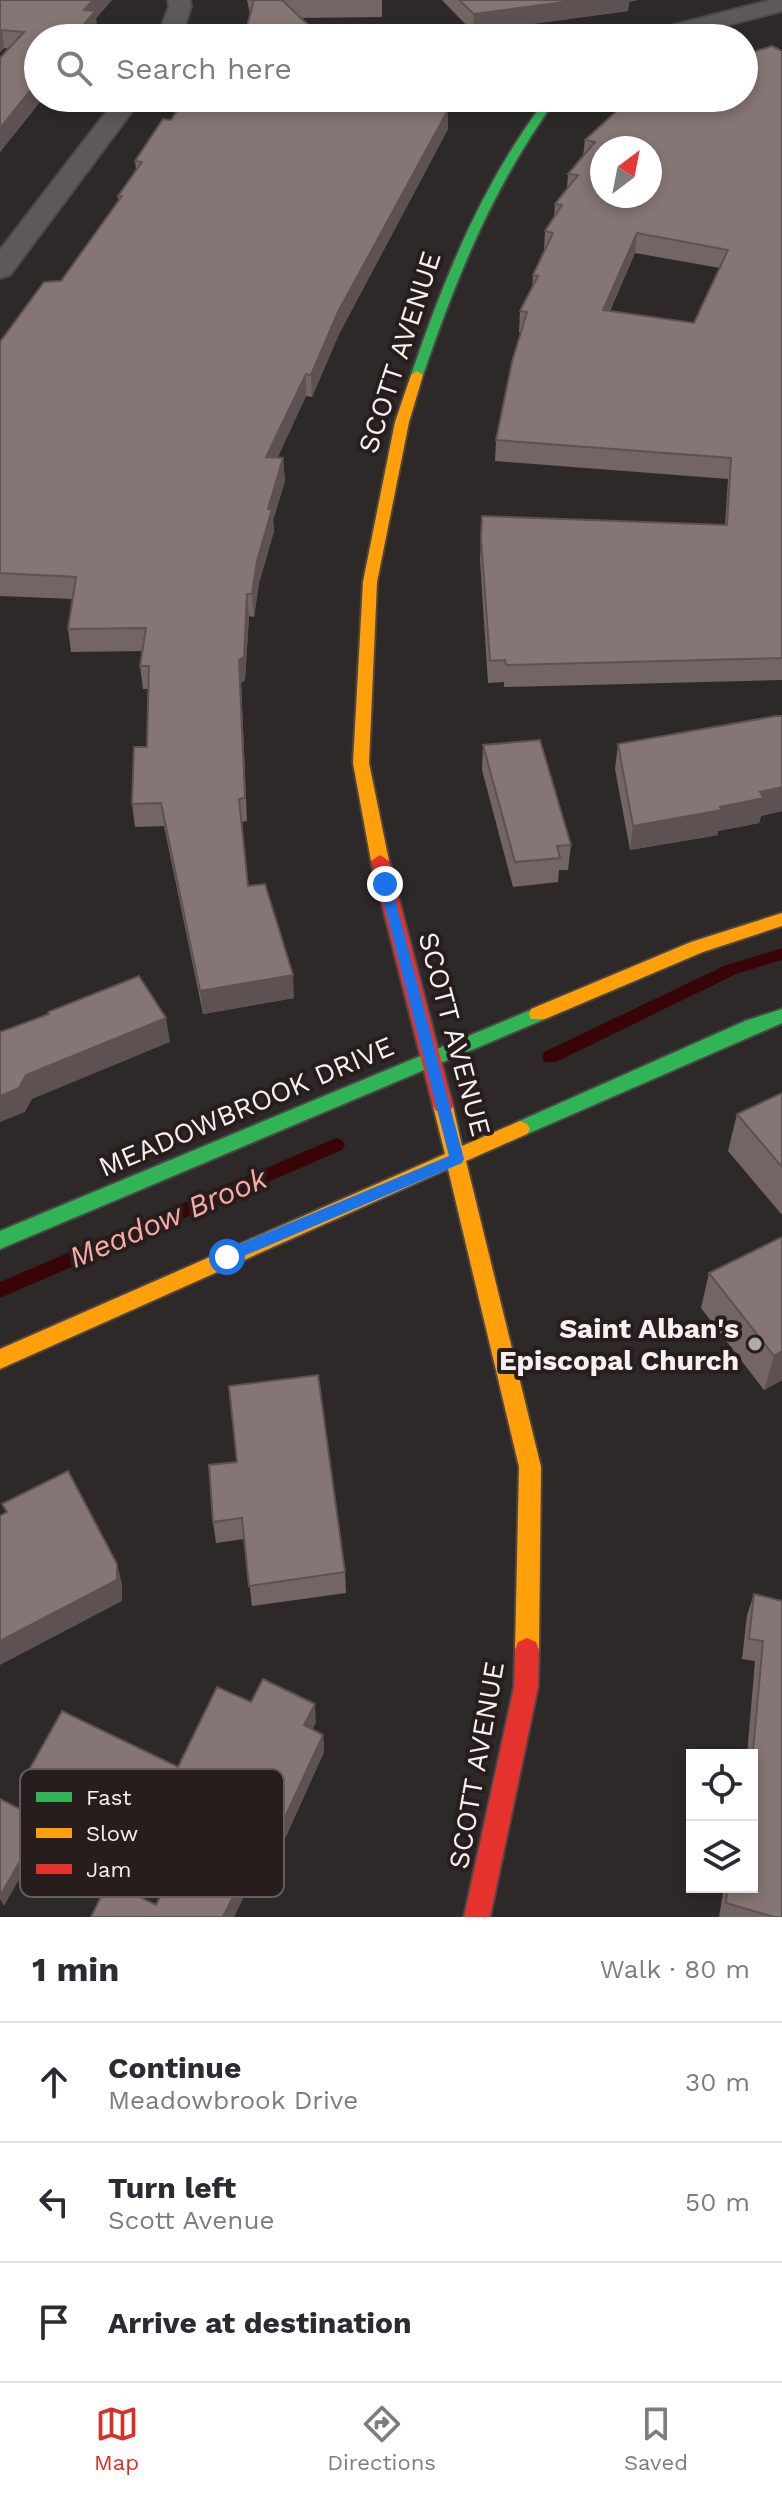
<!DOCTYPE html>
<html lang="en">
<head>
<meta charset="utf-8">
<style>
	:root { --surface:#fff; --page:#f2f2f3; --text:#2b2b33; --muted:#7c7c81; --line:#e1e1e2; --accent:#d93025 }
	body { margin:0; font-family:"Work Sans",sans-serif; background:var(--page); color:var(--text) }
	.controls { position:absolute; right:24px; bottom:24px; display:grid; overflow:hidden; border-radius:0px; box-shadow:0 4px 12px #0003 }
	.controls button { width:72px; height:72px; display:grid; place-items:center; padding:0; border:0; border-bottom:2px solid var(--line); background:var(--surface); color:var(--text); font:40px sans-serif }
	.compass { position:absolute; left:590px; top:136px; width:72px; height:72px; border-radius:50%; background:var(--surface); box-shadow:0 4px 12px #0003; rotate:32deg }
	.stop { position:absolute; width:24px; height:24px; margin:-18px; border:6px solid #1a73e8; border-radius:50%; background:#fff }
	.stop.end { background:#1a73e8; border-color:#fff; box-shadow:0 2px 8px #0008 }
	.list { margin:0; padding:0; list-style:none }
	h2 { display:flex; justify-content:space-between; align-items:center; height:104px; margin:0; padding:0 32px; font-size:34px }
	h2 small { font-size:26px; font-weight:400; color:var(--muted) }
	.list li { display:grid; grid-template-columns:52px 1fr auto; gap:24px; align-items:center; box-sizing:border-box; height:120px; padding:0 32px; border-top:2px solid var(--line) }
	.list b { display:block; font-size:30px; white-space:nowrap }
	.list p { margin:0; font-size:26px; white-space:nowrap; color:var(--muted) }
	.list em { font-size:26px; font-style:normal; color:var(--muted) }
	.icon { flex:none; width:44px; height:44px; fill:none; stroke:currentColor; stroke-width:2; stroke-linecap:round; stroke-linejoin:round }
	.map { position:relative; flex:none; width:782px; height:1917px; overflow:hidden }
	.search { position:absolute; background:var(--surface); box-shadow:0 4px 12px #0003; left:24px; right:24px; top:24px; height:88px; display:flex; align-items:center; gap:20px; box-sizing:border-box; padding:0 28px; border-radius:44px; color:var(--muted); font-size:30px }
	.sheet { height:464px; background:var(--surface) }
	nav { display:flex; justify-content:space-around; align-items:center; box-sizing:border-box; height:112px; border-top:2px solid var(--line); background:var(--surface); font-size:22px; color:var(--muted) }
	nav a { display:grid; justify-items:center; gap:4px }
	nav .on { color:var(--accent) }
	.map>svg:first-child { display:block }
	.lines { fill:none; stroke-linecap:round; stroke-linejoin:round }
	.stream { fill:#390406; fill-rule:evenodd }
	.street-casing { stroke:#4c4646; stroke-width:4 }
	.fast-casing { stroke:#4c4646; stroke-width:4 }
	.slow-casing { stroke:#4c4646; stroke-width:4 }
	.jam-casing { stroke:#4c4646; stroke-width:4 }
	.street { fill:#5d5958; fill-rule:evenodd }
	.fast { fill:#30b455; fill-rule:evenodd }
	.slow { fill:#ff9f0a; fill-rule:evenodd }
	.jam { fill:#e5322d; fill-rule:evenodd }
	.wall { fill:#726564; fill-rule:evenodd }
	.shaded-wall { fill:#5d5251 }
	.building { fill:#857574; stroke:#5d5251; stroke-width:2; fill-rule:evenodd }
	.route { fill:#1a73e8 }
	.poi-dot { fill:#b1aaaa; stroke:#271d1c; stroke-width:3 }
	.labels { text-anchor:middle; stroke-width:8; stroke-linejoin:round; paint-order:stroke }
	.street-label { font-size:28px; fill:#f8f0ef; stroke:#271d1c }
	.poi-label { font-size:28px; font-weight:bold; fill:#f8f0ef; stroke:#271d1c; text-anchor:end }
	.water-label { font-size:30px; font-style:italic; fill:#fbaba4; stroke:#271d1c }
	.key { fill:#271d1c; stroke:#665c5b; stroke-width:2 }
	.key-label { font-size:22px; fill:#f8f0ef }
</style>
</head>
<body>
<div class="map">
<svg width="782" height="1917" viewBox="0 0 782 1917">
	<rect width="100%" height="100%" fill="#2e2929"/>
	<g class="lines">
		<g class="stream">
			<polygon points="782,948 782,960 736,974 556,1062 544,1062 542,1057 544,1052 724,966"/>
			<polygon points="336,1138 342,1140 345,1145 342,1150 0,1298 0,1282"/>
		</g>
		<g class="street-casing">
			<g id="street">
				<polygon points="168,0 190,0 191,7 181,38 157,38 169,7"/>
				<polygon points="771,0 782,0 782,11 678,38 639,38 643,33"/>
				<polygon points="117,98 142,98 10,275 0,278 0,250"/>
			</g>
		</g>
		<g class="fast-casing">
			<g id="fast">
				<path d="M547 98H557C494 185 458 273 423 375L413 378 411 375C445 276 483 182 547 98Z"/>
				<polygon points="538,1007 545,1009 547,1014 545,1019 0,1249 0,1231"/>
				<polygon points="782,1009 782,1023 527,1134 520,1137 513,1134 510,1129 513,1124 745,1021"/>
			</g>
		</g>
		<g class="slow-casing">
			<g id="slow">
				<polygon points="417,371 423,375 409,422 377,582 369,763 389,861 380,867 371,861 353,763 363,582 395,422 411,375"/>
				<polygon points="782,913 782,926 703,952 545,1019 531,1019 529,1014 531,1009 691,942"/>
				<polygon points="443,1098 450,1101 453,1106 462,1146 520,1121 527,1124 530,1129 527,1134 466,1161 541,1467 539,1650 536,1658 527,1662 518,1658 515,1650 519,1467 448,1169 0,1369 0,1349 445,1154 433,1106 436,1101"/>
			</g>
		</g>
		<g class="jam-casing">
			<g id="jam">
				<polygon points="380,855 389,861 453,1106 450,1111 436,1111 433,1106 371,861"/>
				<polygon points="527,1638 536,1642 539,1650 538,1687 490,1917 464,1917 514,1687 515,1650 518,1642"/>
			</g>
		</g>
		<use href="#street" class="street"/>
		<use href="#fast" class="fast"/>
		<use href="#slow" class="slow"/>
		<use href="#jam" class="jam"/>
	</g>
	<g class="wall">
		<polygon points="0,0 112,0 96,18 97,30 38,98 43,98 0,152 0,58 9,49 4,48 0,52"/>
		<polygon points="247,0 382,0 382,17 301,18 250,14"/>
		<polygon points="442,0 637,0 629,2 628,11 473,32"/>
		<path d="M782 51V680L504 687V682L488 683 480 560 482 516 725 525 728 479 495 461 496 440 521 332H519L520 311 532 289 533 275 544 251 545 231 554 217 555 204 567 189 568 174 583 156 585 140ZM635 253 720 268 694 323 610 311Z"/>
		<polygon points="448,129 339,334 312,397 306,396 277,458 283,458 285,481 273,520 274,531 259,583 254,617 249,616 245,680 241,683 247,821 241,822 248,886 294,998 203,1014 164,826 135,827 132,804 147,747 148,689 143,689 140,666 143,651 71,652 68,629 73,599 0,596 0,342 61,281 118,202 118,196 136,170 135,161"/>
		<polygon points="782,716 782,811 761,816 759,823 718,831 718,835 630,850 615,769 618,744"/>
		<polygon points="483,745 571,845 568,870 559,870 558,882 513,887 482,770"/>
		<polygon points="782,1093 782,1215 728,1151 737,1114"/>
		<polygon points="782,1237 782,1380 764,1390 701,1308 709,1273"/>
		<polygon points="237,1462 345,1572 346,1593 252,1606 244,1539 216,1543 213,1522"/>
		<polygon points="754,1594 782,1601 782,1917 719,1917 724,1887 752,1887 752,1755 747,1755 755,1661 742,1659 747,1615"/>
		<polygon points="251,1702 316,1722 312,1730 323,1735 324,1752 268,1876 256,1870 234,1917 91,1917 156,1905 190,1838 116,1806 103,1832 31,1796 24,1779 178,1767"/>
	</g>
	<g class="shaded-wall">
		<polygon points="93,0 112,0 96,18 97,30 90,38 73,38 84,10"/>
		<polygon points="579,0 637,0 629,2 628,11 473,32 474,14"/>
		<polygon points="2,30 4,48 0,52 0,31"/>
		<polygon points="38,81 38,98 43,98 0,152 0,128"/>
		<polygon points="448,110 448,129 339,334 312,397 311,375 338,312"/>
		<polygon points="637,233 635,253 601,330 603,310"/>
		<polygon points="306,374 306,396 268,479 266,457"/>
		<polygon points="283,458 285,481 273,520 274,531 259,583 254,617 252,594 257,561 268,509"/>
		<polygon points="247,594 249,616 245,680 241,683 247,821 239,660"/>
		<polygon points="782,787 782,811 761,816 759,823 718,831 718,835 630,850 633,826 720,807 760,792"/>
		<polygon points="293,975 294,998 203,1014 200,991"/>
		<polygon points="166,1018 170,1042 32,1099 25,1112 0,1122 0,1096 26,1075"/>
		<polygon points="782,1351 782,1380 764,1390 774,1356"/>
		<polygon points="117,1564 122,1584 122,1601 0,1665 0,1641"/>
		<polygon points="315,1704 316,1722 306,1743 304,1725"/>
		<polygon points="323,1735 324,1752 268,1876 265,1860"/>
		<polygon points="111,1789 116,1806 103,1832 98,1815"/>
		<polygon points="43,1821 47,1830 4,1906 0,1899 0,1896"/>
		<polygon points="254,1854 256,1870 234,1917 223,1917"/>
	</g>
	<g class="building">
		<polygon points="0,0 93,0 84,10 95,11 73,38 38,38 38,81 0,128 0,58 24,32 2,30 0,31"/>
		<polygon points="250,0 282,0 322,38 244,38 254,0"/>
		<polygon points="459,0 579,0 474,14"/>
		<path d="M772 46 782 51V658L506 665 505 660 490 661 481 539 482 516 727 525 731 458 496 440 512 362 527 312 520 311 538 276 533 275 553 233 545 231 562 205 555 204 578 175 568 174 595 142 585 140 631 98H744V55ZM602 148H650V196H602ZM637 233 728 250 694 323 603 310Z"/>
		<polygon points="185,98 441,98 448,110 338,312 311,375 306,374 266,457 283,458 268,509 272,509 257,561 252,594 247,594 244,657 239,660 245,798 239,799 248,886 265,884 293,975 200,991 161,803 132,804 134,747 147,747 149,666 140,666 146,628 68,629 76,577 0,573 0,342 44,282 61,281 122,196 118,196 142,162 135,161 163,119 171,120"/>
		<polygon points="776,716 782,716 782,787 760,792 764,798 720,807 722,810 633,826 618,744"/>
		<polygon points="540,740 571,845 557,846 560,858 515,862 483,745"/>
		<polygon points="139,976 166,1018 26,1075 19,1088 0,1096 0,1032 49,1014 48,1012"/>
		<polygon points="782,1093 782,1167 737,1114"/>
		<polygon points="782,1237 782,1351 774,1356 709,1273"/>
		<polygon points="318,1375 345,1572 249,1586 242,1518 213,1522 209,1465 237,1462 229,1386"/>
		<polygon points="68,1471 117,1564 117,1580 0,1641 0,1516 7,1512 2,1504"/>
		<polygon points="754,1594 782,1601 782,1917 774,1917 726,1903 728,1887 752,1887 752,1762 763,1641 749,1639"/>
		<polygon points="263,1679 315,1704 304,1725 323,1735 265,1860 254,1854 223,1917 91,1917 108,1882 156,1905 196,1826 111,1789 98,1815 24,1779 62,1711 178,1767 217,1687 251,1702"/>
		<polygon points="0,1799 43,1821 0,1896"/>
	</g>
	<polygon class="route" points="385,879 391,884 464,1159 462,1163 232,1261 221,1261 221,1252 449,1156 379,884"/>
	<circle class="poi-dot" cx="755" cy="1344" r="8"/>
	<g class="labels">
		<g class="street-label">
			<text transform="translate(399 352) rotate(-72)" y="10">SCOTT AVENUE</text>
			<text transform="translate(455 1034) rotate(75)" y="10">SCOTT AVENUE</text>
			<text transform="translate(246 1106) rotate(-23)" y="10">MEADOWBROOK DRIVE</text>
			<text transform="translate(476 1765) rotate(-80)" y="10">SCOTT AVENUE</text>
		</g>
		<g class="poi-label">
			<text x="739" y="1338">Saint Alban's<tspan x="739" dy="32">Episcopal Church</tspan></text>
		</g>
		<g class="water-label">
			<text transform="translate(168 1218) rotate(-23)" y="10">Meadow Brook</text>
		</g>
	</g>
	<rect x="20" y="1769" width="264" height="128" rx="12" class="key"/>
	<rect x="36" y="1792" width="36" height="10" fill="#30b455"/>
	<rect x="36" y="1828" width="36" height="10" fill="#ff9f0a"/>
	<rect x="36" y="1864" width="36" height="10" fill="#e5322d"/>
	<g class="key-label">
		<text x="86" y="1805">Fast</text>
		<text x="86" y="1841">Slow</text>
		<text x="86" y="1877">Jam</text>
	</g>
</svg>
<div class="controls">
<button><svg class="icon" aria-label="locate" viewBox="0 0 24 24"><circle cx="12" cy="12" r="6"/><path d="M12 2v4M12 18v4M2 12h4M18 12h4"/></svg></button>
<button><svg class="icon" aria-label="layers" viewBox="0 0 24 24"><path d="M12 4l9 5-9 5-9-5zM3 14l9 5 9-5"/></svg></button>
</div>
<svg class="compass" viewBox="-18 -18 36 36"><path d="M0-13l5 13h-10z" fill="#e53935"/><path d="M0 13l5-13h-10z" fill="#7c7c81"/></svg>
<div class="stop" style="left:227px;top:1257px"></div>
<div class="stop end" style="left:385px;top:884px"></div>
<div class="search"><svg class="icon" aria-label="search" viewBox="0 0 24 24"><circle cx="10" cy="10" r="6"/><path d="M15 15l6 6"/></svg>Search here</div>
</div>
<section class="sheet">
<h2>1 min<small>Walk · 80 m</small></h2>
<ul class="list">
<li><svg class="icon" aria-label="ahead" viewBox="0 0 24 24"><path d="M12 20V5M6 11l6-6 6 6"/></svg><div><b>Continue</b><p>Meadowbrook Drive</p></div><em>30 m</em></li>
<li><svg class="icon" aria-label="left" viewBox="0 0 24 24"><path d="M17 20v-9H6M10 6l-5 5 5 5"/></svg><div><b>Turn left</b><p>Scott Avenue</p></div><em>50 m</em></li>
<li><svg class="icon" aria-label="arrive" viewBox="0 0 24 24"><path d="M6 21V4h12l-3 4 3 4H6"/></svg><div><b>Arrive at destination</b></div></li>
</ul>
</section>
<nav>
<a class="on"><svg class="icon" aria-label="map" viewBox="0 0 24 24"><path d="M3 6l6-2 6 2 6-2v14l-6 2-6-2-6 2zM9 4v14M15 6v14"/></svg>Map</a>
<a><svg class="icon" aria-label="directions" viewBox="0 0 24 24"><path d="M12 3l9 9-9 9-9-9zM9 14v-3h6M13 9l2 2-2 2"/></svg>Directions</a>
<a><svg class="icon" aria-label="saved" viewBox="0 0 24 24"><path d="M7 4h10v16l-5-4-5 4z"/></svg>Saved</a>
</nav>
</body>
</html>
